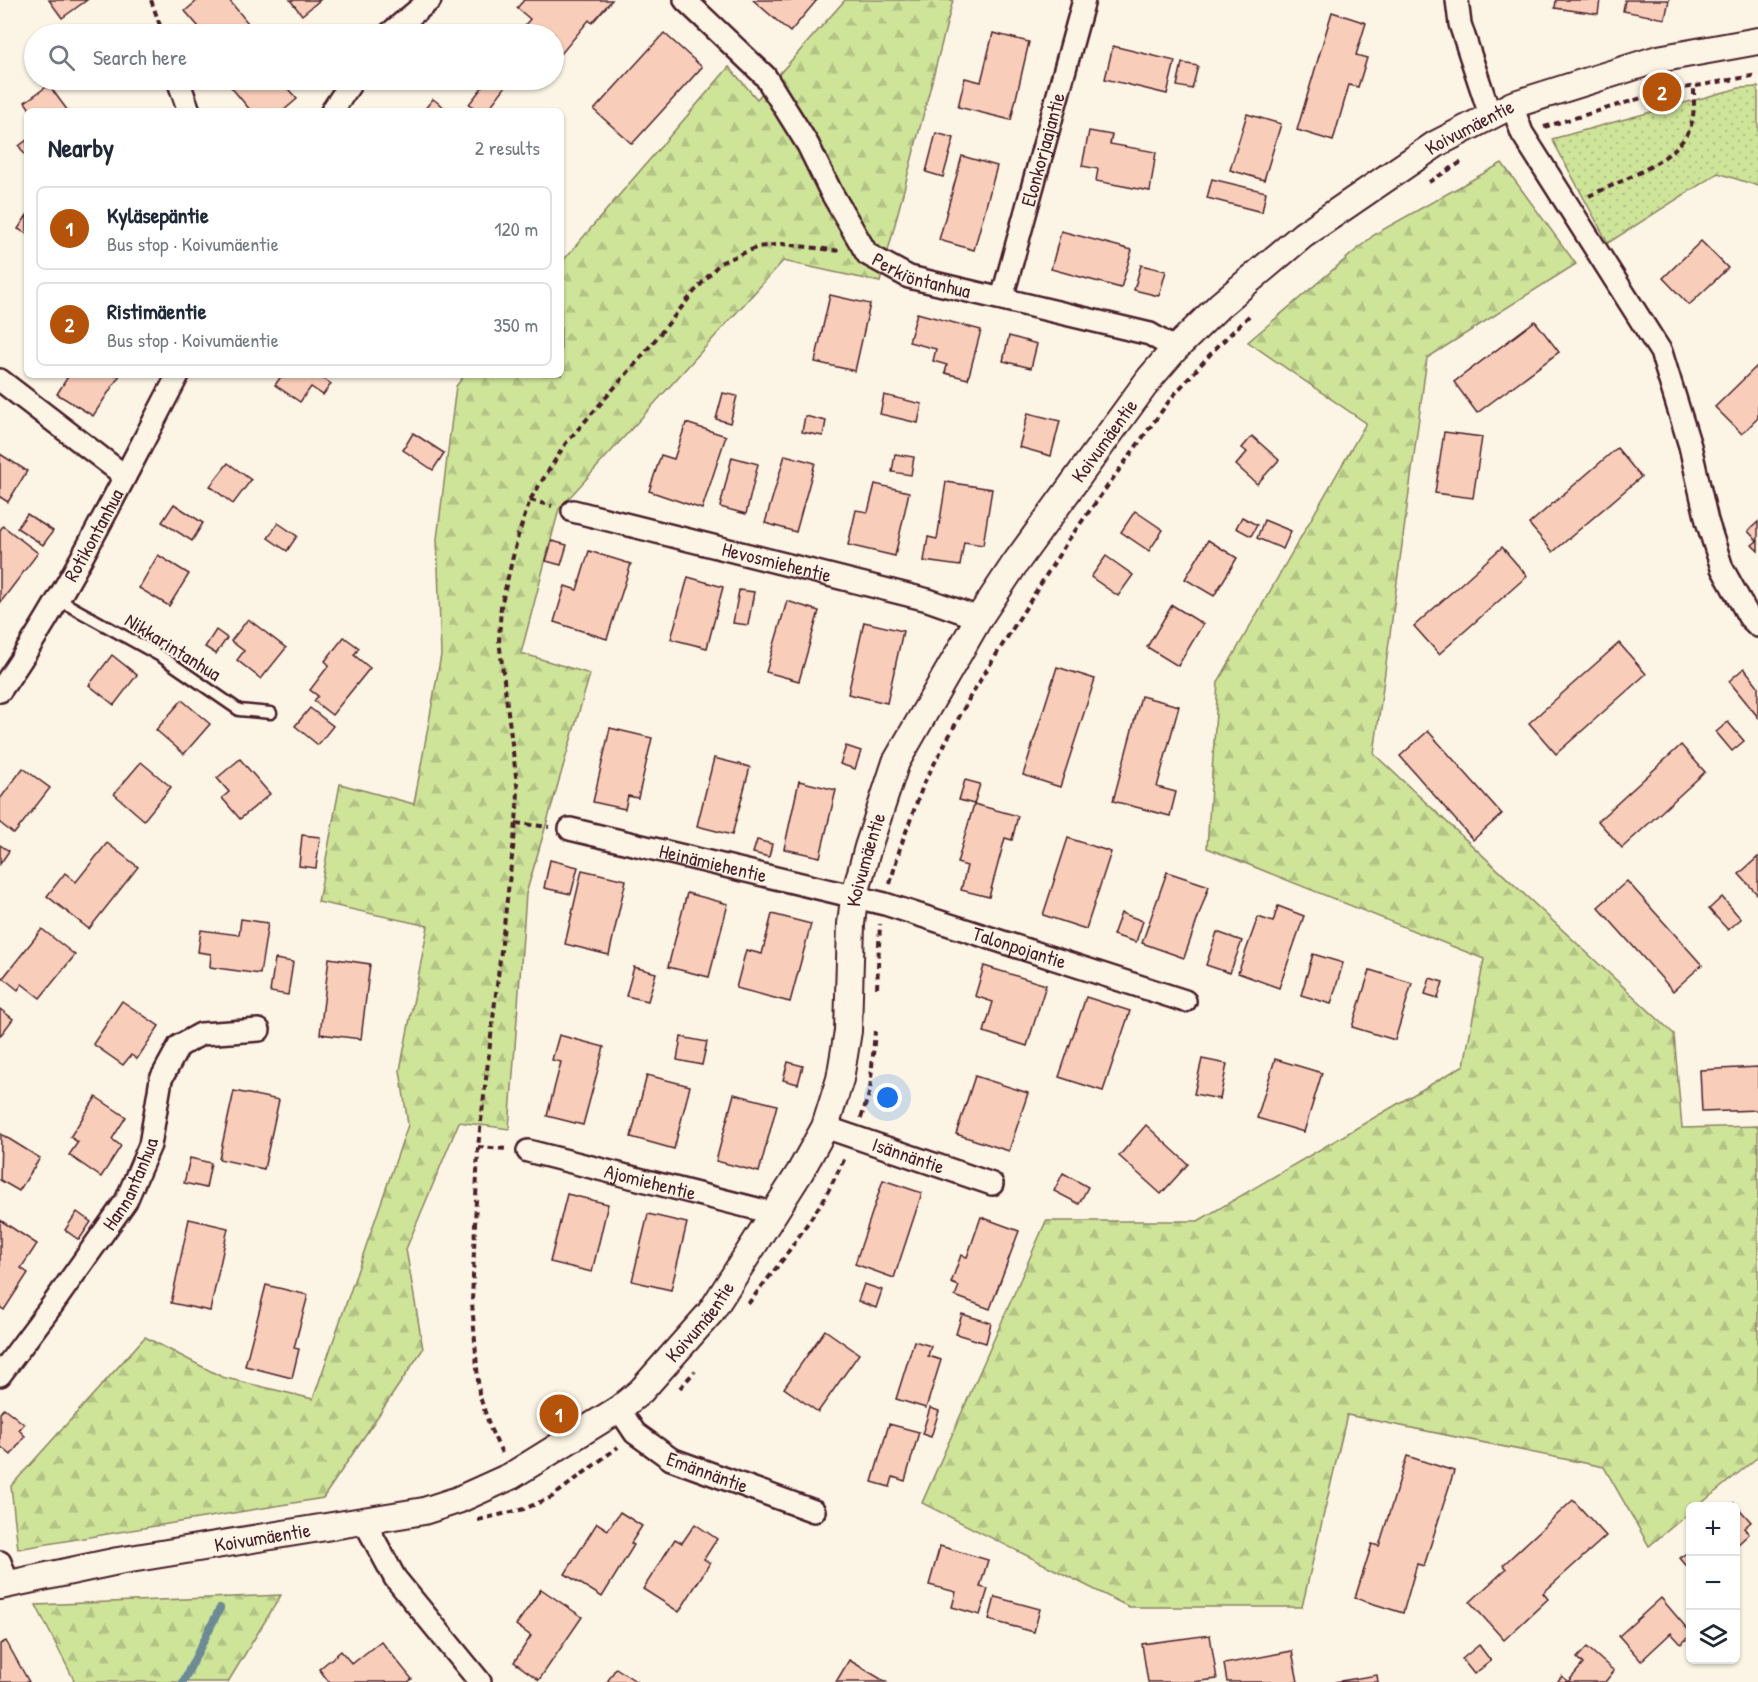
<!DOCTYPE html>
<html lang="en">
<head>
<meta charset="utf-8">
<style>
	:root { --surface:#fff; --page:#f2f2f3; --text:#1f2937; --muted:#747a83; --line:#e0e1e3; --accent:#b45309 }
	body { margin:0; font-family:"Patrick Hand",sans-serif; background:var(--page); color:var(--text) }
	.controls { position:absolute; right:18px; bottom:18px; display:grid; overflow:hidden; border-radius:9px; box-shadow:0 2px 4px #0004 }
	.controls button { width:54px; height:54px; display:grid; place-items:center; padding:0; border:0; border-bottom:2px solid var(--line); background:var(--surface); color:var(--text); font:30px sans-serif }
	.you { position:absolute; left:888px; top:1098px; width:21px; height:21px; margin:-15px; border:4px solid #fff; border-radius:50%; background:#1a73e8; box-shadow:0 0 0 9px #1a73e833 }
	.badge { display:grid; place-items:center; width:39px; height:39px; border-radius:50%; background:var(--accent); color:#fff; font-size:20px; font-weight:700 }
	.pin { position:absolute; translate:-50% -50%; border:3px solid #fff; box-shadow:0 2px 6px #0006 }
	.list { margin:0; padding:0; list-style:none }
	h2 { display:flex; justify-content:space-between; align-items:center; height:78px; margin:0; padding:0 24px; font-size:26px }
	h2 small { font-size:20px; font-weight:400; color:var(--muted) }
	.list li { display:grid; grid-template-columns:39px 1fr auto; gap:18px; align-items:center; box-sizing:border-box; height:84px; margin:0 12px 12px; padding:0 12px; border:2px solid var(--line); border-radius:9px }
	.list b { display:block; font-size:22px; white-space:nowrap }
	.list p { margin:0; font-size:20px; white-space:nowrap; color:var(--muted) }
	.list em { font-size:20px; font-style:normal; color:var(--muted) }
	.icon { flex:none; width:33px; height:33px; fill:none; stroke:currentColor; stroke-width:2; stroke-linecap:round; stroke-linejoin:round }
	.map { position:relative; flex:none; width:1758px; height:1682px; overflow:hidden }
	.search { position:absolute; background:var(--surface); box-shadow:0 2px 4px #0004; left:24px; top:24px; width:540px; height:66px; display:flex; align-items:center; gap:15px; box-sizing:border-box; padding:0 21px; border-radius:33px; color:var(--muted); font-size:22px }
	.panel { position:absolute; background:var(--surface); box-shadow:0 2px 4px #0004; left:24px; top:108px; width:540px; height:270px; border-radius:9px }
	.map>svg:first-child { display:block }
	.grass { fill:url(#grass-dots); stroke:#8c8262; stroke-width:1.5 }
	.forest { fill:url(#forest-firs); stroke:#8c8262; stroke-width:1.5 }
	.lines { fill:none; stroke-linecap:round; stroke-linejoin:round }
	.stream { stroke:#6c8b95; stroke-width:8 }
	.building { fill:#f8cdb9; stroke:#4a1f2b; stroke-width:1.5 }
	.service-casing { stroke:#4a1f2b; stroke-width:15 }
	.minor-casing { stroke:#4a1f2b; stroke-width:26 }
	.tertiary-casing { stroke:#4a1f2b; stroke-width:30 }
	.path { stroke:#4a1f2b; stroke-width:4; stroke-dasharray:6 4.5; stroke-linecap:butt }
	.service { stroke:#fcf5e5; stroke-width:10 }
	.minor { stroke:#fcf5e5; stroke-width:21 }
	.tertiary { stroke:#fcf5e5; stroke-width:26 }
	.labels { text-anchor:middle; stroke-width:4.5; stroke-linejoin:round; paint-order:stroke }
	.street-label { font-size:20px; fill:#4a1f2b; stroke:#fcf5e5 }
</style>
</head>
<body>
<div class="map">
<svg width="1758" height="1682" viewBox="0 0 1758 1682">
	<defs>
		<pattern id="grass-dots" width="8" height="8" patternUnits="userSpaceOnUse" patternTransform="scale(1.5)"><rect width="8" height="8" fill="#cde499"/><path d="M2 2h.1M6 6h.1" fill="none" stroke="#b2c384" stroke-width="1.8" stroke-linecap="round"/></pattern>
		<pattern id="forest-firs" width="22" height="20" patternUnits="userSpaceOnUse" patternTransform="scale(1.5)"><rect width="22" height="20" fill="#cde499"/><path d="M5 1l3.5 6h-7zM16 11l3.5 6h-7z" fill="#b2c384"/></pattern>
	</defs>
	<rect width="100%" height="100%" fill="#fcf5e5"/>
	<filter id="ink" filterUnits="userSpaceOnUse"><feTurbulence type="fractalNoise" baseFrequency=".0167" numOctaves="2"/><feDisplacementMap in="SourceGraphic" scale="12" xChannelSelector="R" yChannelSelector="G"/><feConvolveMatrix kernelMatrix="1 2 1 2 8 2 1 2 1" color-interpolation-filters="sRGB"/></filter>
	<g filter="url(#ink)">
		<polygon class="grass" points="1758,87 1758,186 1718,173 1608,243 1552,139 1739,88"/>
		<g class="forest">
			<polygon points="845,0 953,0 880,282 783,261 559,509 521,653 590,674 526,894 509,1129 459,1122 406,1249 423,1349 323,1498 18,1549 11,1486 145,1337 222,1377 313,1399 408,1125 400,1070 428,926 318,902 340,784 414,804 441,655 437,539 456,386 465,375 561,375 561,263 729,67 757,99"/>
			<polygon points="1502,163 1576,264 1427,358 1374,754 1674,1034 1682,1128 1758,1126 1758,1457 1698,1506 1690,1506 1690,1512 1649,1546 1604,1467 1347,1415 1302,1607 1129,1607 922,1503 1046,1221 1198,1221 1464,1065 1484,959 1207,848 1218,682 1366,423 1248,342 1375,234"/>
			<polygon points="281,1595 228,1682 75,1682 36,1605"/>
		</g>
		<g class="lines">
			<polyline class="stream" points="183,1682 220,1608"/>
		</g>
		<g class="building">
			<polygon points="49,0 87,0 62,18"/>
			<polygon points="198,0 229,0 253,29 246,34 205,34 185,11"/>
			<polygon points="290,0 320,0 302,15"/>
			<polygon points="524,0 612,0 592,23 589,20 561,54 554,48 554,34 537,34 525,25 530,19 517,8"/>
			<polygon points="753,0 817,0 790,32"/>
			<polygon points="1556,0 1600,0 1598,14 1555,8"/>
			<polygon points="1625,0 1669,0 1665,19 1623,11"/>
			<polygon points="1332,12 1366,23 1356,55 1367,58 1358,87 1349,85 1333,141 1297,130"/>
			<polygon points="664,33 702,67 632,144 594,110"/>
			<polygon points="993,33 1029,42 1011,120 958,107 965,78 981,82"/>
			<polygon points="1113,46 1175,61 1167,94 1105,79"/>
			<polygon points="1182,63 1198,66 1192,89 1177,86"/>
			<polygon points="225,80 280,80 297,99 283,111 251,111"/>
			<polygon points="488,80 498,80 506,86 487,111 479,111 469,104"/>
			<polygon points="49,85 59,99 68,111 31,111 25,102"/>
			<polygon points="433,99 449,111 423,111"/>
			<polygon points="1247,114 1281,124 1264,180 1230,170"/>
			<polygon points="1089,131 1112,135 1110,144 1156,152 1150,191 1096,181 1098,169 1082,166"/>
			<polygon points="936,133 954,138 943,177 926,172"/>
			<polygon points="27,140 27,158 19,146"/>
			<polygon points="962,156 997,166 974,250 939,240"/>
			<polygon points="1212,179 1266,192 1262,212 1207,198"/>
			<polygon points="27,215 27,234 18,229"/>
			<polygon points="1061,231 1132,250 1121,288 1051,269"/>
			<polygon points="1701,241 1728,268 1689,305 1663,278"/>
			<polygon points="1141,265 1166,271 1159,296 1134,290"/>
			<polygon points="830,295 870,304 855,371 815,362"/>
			<polygon points="917,313 981,330 968,379 945,373 947,365 933,361 936,349 909,342"/>
			<polygon points="1535,321 1559,352 1477,413 1454,382"/>
			<polygon points="1009,336 1037,344 1031,368 1003,361"/>
			<polygon points="1758,365 1758,418 1742,434 1715,407"/>
			<polygon points="69,375 120,375 93,416 57,394"/>
			<polygon points="282,375 318,375 331,384 323,395 311,387 300,402 275,385"/>
			<polygon points="723,393 737,396 730,423 716,419"/>
			<polygon points="884,395 922,404 918,423 880,414"/>
			<polygon points="1028,413 1060,421 1051,456 1019,447"/>
			<polygon points="805,416 826,421 823,436 802,432"/>
			<polygon points="686,423 726,436 702,509 649,491 661,455 674,459"/>
			<polygon points="1444,432 1482,437 1473,498 1435,493"/>
			<polygon points="413,433 444,453 433,470 403,450"/>
			<polygon points="1252,436 1279,460 1257,484 1236,465 1247,452 1242,448"/>
			<polygon points="1617,448 1641,477 1553,552 1529,524"/>
			<polygon points="0,454 27,471 8,502 0,497"/>
			<polygon points="895,454 914,457 911,475 892,472"/>
			<polygon points="785,455 815,463 796,532 765,523"/>
			<polygon points="732,457 758,464 746,514 720,507"/>
			<polygon points="228,463 251,480 233,504 210,486"/>
			<polygon points="946,482 992,489 983,545 964,542 960,566 924,561 928,537 937,539"/>
			<polygon points="875,484 909,492 895,556 848,545 856,510 868,512"/>
			<polygon points="174,504 203,523 192,541 162,522"/>
			<polygon points="1135,511 1163,530 1149,551 1121,532"/>
			<polygon points="27,514 53,531 43,545 17,528"/>
			<polygon points="1242,517 1257,525 1251,536 1236,528"/>
			<polygon points="1264,520 1291,531 1283,549 1257,538"/>
			<polygon points="1758,522 1758,551 1752,545 1757,541 1748,531"/>
			<polygon points="278,523 297,536 287,551 268,538"/>
			<polygon points="3,526 38,553 0,603 0,530"/>
			<polygon points="1208,540 1237,558 1214,596 1185,579"/>
			<polygon points="552,541 567,545 561,565 546,561"/>
			<polygon points="1502,547 1527,576 1439,654 1414,626"/>
			<polygon points="589,551 631,564 607,639 554,622 565,586 577,590"/>
			<polygon points="158,555 189,574 169,606 139,588"/>
			<polygon points="1106,556 1133,575 1118,596 1091,577"/>
			<polygon points="688,577 723,587 707,648 671,639"/>
			<polygon points="739,590 754,592 748,625 733,623"/>
			<polygon points="787,601 819,611 799,681 766,672"/>
			<polygon points="1172,605 1203,624 1178,666 1147,647"/>
			<polygon points="248,619 286,648 261,679 237,660 244,651 231,641"/>
			<polygon points="864,622 903,631 887,703 848,694"/>
			<polygon points="216,630 227,638 216,654 205,647"/>
			<polygon points="344,637 359,648 354,655 370,668 332,715 314,701 318,696 310,690 329,665 325,661"/>
			<polygon points="1619,643 1646,674 1556,754 1529,723"/>
			<polygon points="112,655 137,675 114,705 89,685"/>
			<polygon points="1057,667 1095,679 1060,787 1023,775"/>
			<polygon points="1744,668 1758,686 1758,717 1729,681"/>
			<polygon points="1141,696 1179,706 1157,787 1176,792 1170,816 1113,801"/>
			<polygon points="182,700 210,724 184,754 156,730"/>
			<polygon points="310,708 333,726 318,745 295,726"/>
			<polygon points="1728,722 1744,741 1732,751 1716,732"/>
			<polygon points="610,728 652,738 638,798 628,796 625,809 593,802"/>
			<polygon points="1428,731 1502,814 1473,840 1400,756"/>
			<polygon points="1681,745 1705,772 1622,848 1598,821"/>
			<polygon points="846,746 861,751 855,769 840,764"/>
			<polygon points="714,758 750,767 732,835 697,826"/>
			<polygon points="240,759 270,794 240,819 222,798 229,792 217,778"/>
			<polygon points="141,762 171,787 144,820 114,794"/>
			<polygon points="23,768 50,788 14,834 0,823 0,799"/>
			<polygon points="965,780 980,784 974,804 959,800"/>
			<polygon points="799,781 836,790 820,857 784,849"/>
			<polygon points="974,804 1018,816 1012,840 1005,838 989,897 961,890 967,866 957,863"/>
			<polygon points="302,835 320,837 316,868 299,866"/>
			<polygon points="1068,838 1111,852 1086,929 1043,915"/>
			<polygon points="757,840 772,844 769,857 753,853"/>
			<polygon points="107,843 138,867 89,929 47,896 65,873 76,882"/>
			<polygon points="0,845 9,851 0,864"/>
			<polygon points="1758,857 1758,895 1739,874"/>
			<polygon points="550,860 578,867 571,894 544,888"/>
			<polygon points="582,870 626,880 609,955 565,944"/>
			<polygon points="1167,872 1209,886 1184,958 1142,943"/>
			<polygon points="1627,881 1702,965 1673,991 1598,907"/>
			<polygon points="687,893 728,904 709,977 668,967"/>
			<polygon points="1722,897 1741,919 1728,930 1709,909"/>
			<polygon points="1278,906 1304,916 1279,988 1238,973 1258,917 1273,922"/>
			<polygon points="1121,913 1143,921 1136,942 1113,935"/>
			<polygon points="772,914 811,924 790,1002 736,988 746,950 762,954"/>
			<polygon points="241,919 268,923 260,974 210,967 211,954 198,952 201,930 239,935"/>
			<polygon points="42,929 75,955 40,998 22,984 18,990 3,978"/>
			<polygon points="1217,932 1242,941 1230,973 1206,965"/>
			<polygon points="1313,954 1343,963 1331,1004 1301,995"/>
			<polygon points="329,958 370,964 361,1039 320,1034"/>
			<polygon points="275,959 293,962 288,995 270,992"/>
			<polygon points="984,966 1046,985 1027,1046 984,1032 993,1002 975,996"/>
			<polygon points="634,967 656,973 648,1001 626,996"/>
			<polygon points="1370,970 1412,983 1395,1040 1352,1027"/>
			<polygon points="1430,978 1443,982 1438,998 1425,994"/>
			<polygon points="1086,997 1130,1011 1103,1091 1059,1077"/>
			<polygon points="122,1001 159,1026 137,1059 131,1055 123,1065 93,1044"/>
			<polygon points="0,1009 13,1019 0,1036"/>
			<polygon points="559,1035 604,1047 583,1125 547,1116 561,1062 552,1060"/>
			<polygon points="681,1037 707,1042 702,1065 677,1060"/>
			<polygon points="1202,1059 1227,1064 1220,1099 1194,1094"/>
			<polygon points="1275,1059 1322,1073 1304,1132 1257,1118"/>
			<polygon points="788,1062 803,1066 798,1084 783,1080"/>
			<polygon points="1758,1067 1758,1110 1702,1112 1700,1070"/>
			<polygon points="647,1075 690,1086 674,1149 631,1137"/>
			<polygon points="975,1076 1028,1093 1009,1151 956,1134"/>
			<polygon points="234,1091 279,1100 264,1169 219,1159"/>
			<polygon points="734,1094 777,1105 759,1172 716,1161"/>
			<polygon points="96,1097 126,1117 112,1139 121,1146 101,1177 69,1155 78,1142 70,1137"/>
			<polygon points="1146,1125 1188,1164 1161,1194 1119,1156"/>
			<polygon points="1,1134 40,1158 19,1191 0,1180"/>
			<polygon points="190,1158 211,1163 206,1188 184,1183"/>
			<polygon points="1063,1173 1088,1187 1079,1204 1054,1191"/>
			<polygon points="883,1180 922,1193 894,1278 855,1264"/>
			<polygon points="567,1194 608,1204 592,1272 550,1262"/>
			<polygon points="77,1212 91,1222 79,1240 65,1230"/>
			<polygon points="648,1214 687,1223 671,1290 632,1281"/>
			<polygon points="981,1217 1019,1231 990,1309 955,1296 959,1286 951,1283 961,1255 967,1257"/>
			<polygon points="189,1219 228,1228 210,1311 171,1303"/>
			<polygon points="0,1220 37,1244 21,1268 28,1273 4,1310 0,1307"/>
			<polygon points="864,1284 882,1290 876,1308 858,1301"/>
			<polygon points="266,1285 308,1295 294,1348 299,1349 292,1378 245,1366"/>
			<polygon points="962,1314 991,1323 986,1343 956,1334"/>
			<polygon points="825,1330 859,1354 818,1412 784,1388"/>
			<polygon points="914,1341 931,1346 928,1356 941,1360 926,1408 896,1399"/>
			<polygon points="4,1408 24,1424 19,1430 25,1436 11,1455 0,1446 0,1413"/>
			<polygon points="930,1408 939,1411 931,1437 922,1434"/>
			<polygon points="889,1424 919,1432 905,1481 893,1477 890,1487 872,1482"/>
			<polygon points="1407,1456 1454,1471 1424,1566 1417,1564 1403,1613 1355,1598 1372,1544 1379,1546"/>
			<polygon points="1573,1500 1606,1536 1543,1593 1548,1599 1504,1640 1470,1602 1506,1569 1503,1565"/>
			<polygon points="1734,1503 1751,1522 1744,1528 1749,1534 1736,1546 1736,1506 1730,1506"/>
			<polygon points="620,1512 642,1526 631,1543 634,1545 602,1597 565,1574 597,1523 608,1530"/>
			<polygon points="695,1524 717,1539 704,1559 710,1563 679,1612 643,1589 675,1539 682,1543"/>
			<polygon points="940,1546 988,1560 980,1587 988,1589 980,1615 952,1607 956,1592 929,1585"/>
			<polygon points="1690,1550 1690,1570 1680,1558"/>
			<polygon points="541,1589 582,1617 539,1680 514,1662 531,1636 516,1625"/>
			<polygon points="995,1597 1040,1609 1034,1632 989,1620"/>
			<polygon points="1661,1598 1690,1632 1690,1636 1681,1644 1671,1633 1641,1661 1619,1636"/>
			<polygon points="1210,1635 1217,1679 1193,1682 1148,1682 1142,1644"/>
			<polygon points="6,1641 29,1682 0,1682 0,1644"/>
			<polygon points="381,1641 412,1679 408,1682 329,1682 319,1669 341,1651 352,1664"/>
			<polygon points="1479,1645 1491,1661 1474,1674 1462,1659"/>
			<polygon points="1587,1647 1614,1671 1605,1682 1557,1682 1562,1676 1568,1682 1583,1664 1577,1658"/>
			<polygon points="1292,1651 1298,1682 1227,1682 1224,1664"/>
			<polygon points="849,1660 886,1682 836,1682"/>
			<polygon points="616,1668 637,1682 607,1682"/>
			<polygon points="1377,1675 1378,1682 1334,1682"/>
		</g>
		<g class="lines">
			<g class="service-casing">
				<polyline id="service" points="59,600 162,657 239,710 271,713"/>
			</g>
			<g class="minor-casing">
				<g id="minor">
					<path id="s1" d="M685 0 765 76 808 145 831 192 867 254 909 277 1150 334 1175 349"/>
					<polyline points="1457,0 1460,24 1490,115"/>
					<polyline points="389,34 430,0"/>
					<polyline points="178,80 189,111"/>
					<polyline points="1512,105 1522,133 1661,352 1690,446 1707,521 1722,568 1749,617 1758,626"/>
					<polyline points="332,111 353,80"/>
					<path id="s2" d="M1002 298 1084 0"/>
					<polyline points="0,380 125,476"/>
					<path id="s3" d="M573 511 928 600 979 618"/>
					<path id="s4" d="M0 691C69 592 121 482 178 375"/>
					<path id="s5" d="M570 829 885 904 1185 1001"/>
					<path id="s6" d="M825 1127 992 1184"/>
					<path id="s7" d="M528 1151 773 1213"/>
					<path id="s8" d="M0 1375 53 1304 126 1201 150 1145 161 1079 179 1046 201 1034 259 1030"/>
					<path id="s9" d="M619 1409 635 1433 671 1459 814 1511"/>
					<polyline points="364,1521 395,1578 480,1682"/>
					<polyline points="0,1562 8,1584"/>
				</g>
			</g>
			<g class="tertiary-casing">
				<g id="tertiary">
					<path id="s10" d="M0 1586 118 1561 424 1511 458 1500 511 1476 619 1409 641 1391 711 1312 800 1172 825 1127 840 1079 848 1031 851 924 854 898 868 847 896 762 979 618 1014 565 1150 378 1175 349 1220 305 1303 235 1436 144 1512 105 1658 59 1758 41"/>
				</g>
			</g>
			<g class="path">
				<polyline points="151,0 163,34"/>
				<polyline points="1544,127 1662,92 1758,75"/>
				<polyline points="1429,182 1463,161"/>
				<path d="M1589 196C1620 181 1672 163 1689 131 1695 117 1694 100 1694 85"/>
				<polyline points="530,500 552,506"/>
				<polyline points="516,823 549,827"/>
				<polyline points="890,884 900,848 924,783 971,695 1067,542 1172,397 1215,349 1252,313"/>
				<polyline points="877,988 880,924"/>
				<polyline points="861,1118 870,1091 875,1031"/>
				<polyline points="478,1147 507,1149"/>
				<polyline points="748,1304 784,1258 824,1199 846,1156"/>
				<polyline points="680,1388 695,1371"/>
				<polyline points="502,1453 491,1430 479,1394 472,1302 478,1147 516,823 518,792 499,640 501,606 518,536 530,500 566,443 637,362 694,292 720,263 758,247 783,244 840,251"/>
				<polyline points="478,1520 524,1509 552,1497 618,1447"/>
			</g>
			<use href="#service" class="service"/>
			<use href="#minor" class="minor"/>
			<use href="#tertiary" class="tertiary"/>
		</g>
	</g>
	<g class="labels">
		<g class="street-label">
			<text dy="7" stroke="none"><textPath href="#s10" startOffset="2247">Koivumäentie</textPath></text>
			<text dy="7" stroke="none"><textPath href="#s2" startOffset="154">Elonkorjaajantie</textPath></text>
			<text dy="7" stroke="none"><textPath href="#s1" startOffset="375">Perkiöntanhua</textPath></text>
			<text dy="7" stroke="none"><textPath href="#s10" startOffset="1761">Koivumäentie</textPath></text>
			<text dy="7" stroke="none"><textPath href="#s4" startOffset="182">Rotikontanhua</textPath></text>
			<text dy="7" stroke="none"><textPath href="#s3" startOffset="210">Hevosmiehentie</textPath></text>
			<text transform="translate(173 647) rotate(32)" y="7">Nikkarintanhua</text>
			<text dy="7" stroke="none"><textPath href="#s10" startOffset="1275">Koivumäentie</textPath></text>
			<text dy="7" stroke="none"><textPath href="#s5" startOffset="147">Heinämiehentie</textPath></text>
			<text dy="7" stroke="none"><textPath href="#s5" startOffset="465">Talonpojantie</textPath></text>
			<text dy="7" stroke="none"><textPath href="#s6" startOffset="88">Isännäntie</textPath></text>
			<text dy="7" stroke="none"><textPath href="#s8" startOffset="232">Hannantanhua</textPath></text>
			<text dy="7" stroke="none"><textPath href="#s7" startOffset="126">Ajomiehentie</textPath></text>
			<text dy="7" stroke="none"><textPath href="#s10" startOffset="771">Koivumäentie</textPath></text>
			<text dy="7" stroke="none"><textPath href="#s9" startOffset="112">Emännäntie</textPath></text>
			<text dy="7" stroke="none"><textPath href="#s10" startOffset="267">Koivumäentie</textPath></text>
		</g>
	</g>
</svg>
<div class="controls">
<button>+</button>
<button>−</button>
<button><svg class="icon" aria-label="layers" viewBox="0 0 24 24"><path d="M12 4l9 5-9 5-9-5zM3 14l9 5 9-5"/></svg></button>
</div>
<div class="you"></div>
<div class="pin badge" style="left:559px;top:1414px">1</div>
<div class="pin badge" style="left:1662px;top:92px">2</div>
<div class="search"><svg class="icon" aria-label="search" viewBox="0 0 24 24"><circle cx="10" cy="10" r="6"/><path d="M15 15l6 6"/></svg>Search here</div>
<section class="panel">
<h2>Nearby<small>2 results</small></h2>
<ul class="list">
<li><span class="badge">1</span><div><b>Kyläsepäntie</b><p>Bus stop · Koivumäentie</p></div><em>120 m</em></li>
<li><span class="badge">2</span><div><b>Ristimäentie</b><p>Bus stop · Koivumäentie</p></div><em>350 m</em></li>
</ul>
</section>
</div>
</body>
</html>
